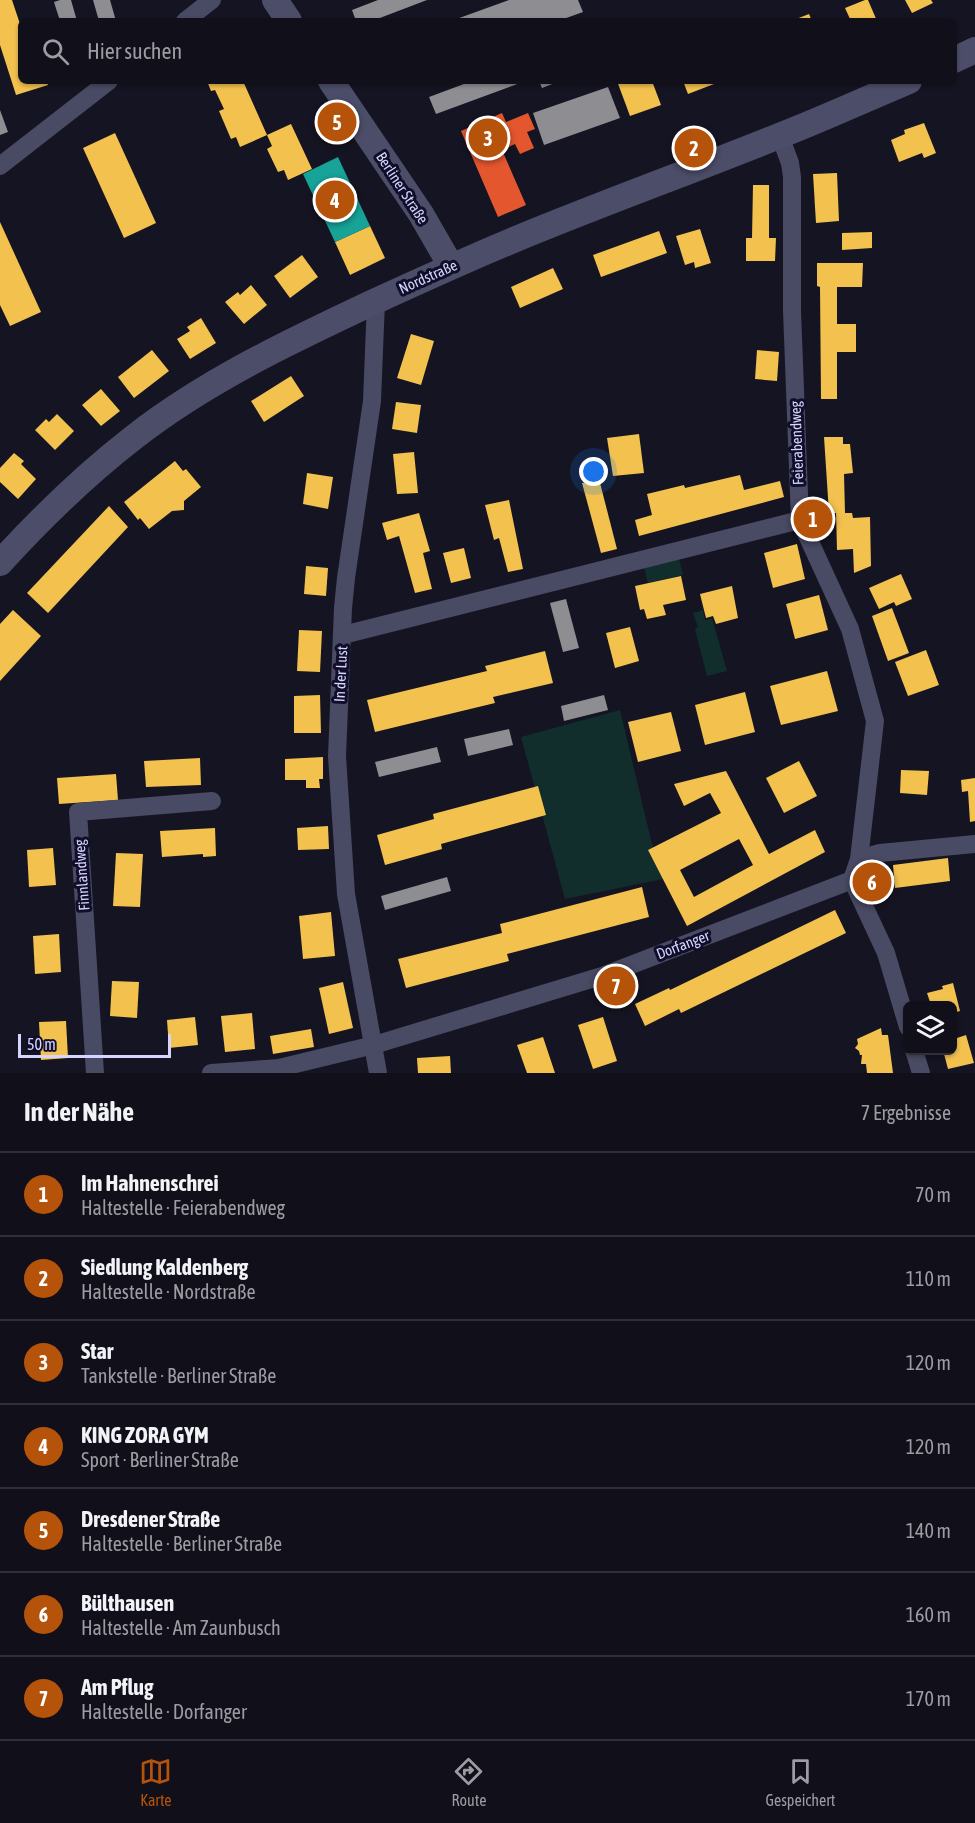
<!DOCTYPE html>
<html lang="de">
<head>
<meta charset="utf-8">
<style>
	:root { --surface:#100f1a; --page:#191823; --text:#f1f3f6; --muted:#9c9ca2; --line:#302f39; --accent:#b45309 }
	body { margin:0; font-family:"Asap Condensed",sans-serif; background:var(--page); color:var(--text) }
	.controls { position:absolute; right:18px; bottom:18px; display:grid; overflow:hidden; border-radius:9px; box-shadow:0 2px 4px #0004 }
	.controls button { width:54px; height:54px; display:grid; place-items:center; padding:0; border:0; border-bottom:2px solid var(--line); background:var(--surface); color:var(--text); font:30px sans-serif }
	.scale { position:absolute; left:18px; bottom:15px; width:153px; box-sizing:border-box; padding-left:6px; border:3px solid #d5d5ff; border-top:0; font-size:16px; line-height:21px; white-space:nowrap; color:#d5d5ff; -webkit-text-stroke:4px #100e28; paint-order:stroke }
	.you { position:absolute; left:594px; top:472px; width:21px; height:21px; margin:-15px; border:4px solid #fff; border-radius:50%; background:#1a73e8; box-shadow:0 0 0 9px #1a73e833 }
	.badge { display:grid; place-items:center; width:39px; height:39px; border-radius:50%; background:var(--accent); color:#fff; font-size:20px; font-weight:700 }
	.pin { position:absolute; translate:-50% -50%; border:3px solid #fff; box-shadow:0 2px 6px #0006 }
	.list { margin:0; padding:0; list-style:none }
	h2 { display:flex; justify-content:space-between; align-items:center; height:78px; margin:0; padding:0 24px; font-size:26px }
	h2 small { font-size:20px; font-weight:400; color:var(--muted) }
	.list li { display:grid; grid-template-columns:39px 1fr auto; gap:18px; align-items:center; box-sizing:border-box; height:84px; padding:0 24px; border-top:2px solid var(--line) }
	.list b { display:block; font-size:22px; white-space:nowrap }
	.list p { margin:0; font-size:20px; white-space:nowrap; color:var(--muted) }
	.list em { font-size:20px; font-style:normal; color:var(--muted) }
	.icon { flex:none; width:33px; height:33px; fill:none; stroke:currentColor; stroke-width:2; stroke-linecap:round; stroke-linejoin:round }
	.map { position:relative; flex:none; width:975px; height:1073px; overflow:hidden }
	.search { position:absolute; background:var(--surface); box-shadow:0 2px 4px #0004; left:18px; right:18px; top:18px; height:66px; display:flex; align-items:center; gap:15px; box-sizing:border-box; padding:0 21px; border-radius:9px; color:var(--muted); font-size:22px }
	.sheet { height:666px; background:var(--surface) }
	nav { display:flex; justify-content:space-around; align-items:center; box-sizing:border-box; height:84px; border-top:2px solid var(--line); background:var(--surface); font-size:16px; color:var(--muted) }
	nav a { display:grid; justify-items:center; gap:3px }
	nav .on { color:var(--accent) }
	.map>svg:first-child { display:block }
	.green { fill:#122e2c }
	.homes { fill:#f2c14e; fill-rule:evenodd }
	.shops { fill:#e4572e }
	.public { fill:#17a398 }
	.industry { fill:#8d8d92 }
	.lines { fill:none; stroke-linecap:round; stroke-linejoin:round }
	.street { stroke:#494a63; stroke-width:18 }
	.secondary { stroke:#4c4e69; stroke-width:26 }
	.labels { text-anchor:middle; stroke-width:6; stroke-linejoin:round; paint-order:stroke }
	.street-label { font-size:15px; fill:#d5d5ff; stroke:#100e28 }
</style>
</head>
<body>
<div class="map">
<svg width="975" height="1073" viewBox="0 0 975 1073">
	<rect width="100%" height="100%" fill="#151422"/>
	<g class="green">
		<polygon points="679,559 683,575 648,583 644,568"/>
		<polygon points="703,610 705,620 712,618 727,671 707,676 695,629 698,627 693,613"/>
		<polygon points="620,710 651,840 663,879 565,899 521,737"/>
	</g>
	<g class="homes">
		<polygon points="0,0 12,0 21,27 21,81 46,81 48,85 16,95 0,45"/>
		<polygon points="865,0 868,0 877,21 851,21 845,8"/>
		<polygon points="905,0 931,0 933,3 912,13"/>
		<polygon points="809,14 812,21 791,21"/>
		<polygon points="207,81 243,81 267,135 291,124 312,169 288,180 284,170 278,172 267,149 272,146 267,135 240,147 236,137 231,139 219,111 224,109 215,90 211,91"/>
		<polygon points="617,81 652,81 661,105 630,116"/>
		<polygon points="683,81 713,81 714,84 688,94"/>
		<polygon points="924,123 936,153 924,158 922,153 899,162 891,140 905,134 904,130"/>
		<polygon points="115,133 156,223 124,238 83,148"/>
		<polygon points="837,173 839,221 816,223 813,174"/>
		<polygon points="753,185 769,185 769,238 776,238 775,261 746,261 746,238 752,238"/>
		<polygon points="0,222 41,312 10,326 0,305"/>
		<polygon points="370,226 385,258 350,275 335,242"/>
		<polygon points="700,229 711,263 695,268 694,262 685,265 676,236"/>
		<polygon points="659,231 667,253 601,277 593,255"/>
		<polygon points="872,232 872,248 842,250 842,233"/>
		<polygon points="302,255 318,277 290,298 274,276"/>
		<polygon points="817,263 863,263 862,287 837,287 837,324 856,324 856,352 837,352 837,399 821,399 820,287 817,286"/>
		<polygon points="553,268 563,289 520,308 511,287"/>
		<polygon points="251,285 267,305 244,324 225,302 238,292 240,295"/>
		<polygon points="201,318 216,343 190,359 177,339 190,331 187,327"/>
		<polygon points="411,334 434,341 421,385 397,378"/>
		<polygon points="152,350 169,371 134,398 118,377"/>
		<polygon points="757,350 779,352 777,381 755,379"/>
		<polygon points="291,376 304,396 264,422 251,401"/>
		<polygon points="101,389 120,411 101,426 82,405"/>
		<polygon points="396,402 421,405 417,433 392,429"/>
		<polygon points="57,414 74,431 55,450 35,430 46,419 49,422"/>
		<polygon points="639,434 644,473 613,476 607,438"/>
		<polygon points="824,437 843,437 843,444 850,444 853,473 844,474 845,513 852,513 853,518 870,517 871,566 854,573 853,549 837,550 836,513 829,513"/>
		<polygon points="414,452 418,493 397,494 393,454"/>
		<polygon points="14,453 24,461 21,464 36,479 18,499 0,482 0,468"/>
		<polygon points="175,461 183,471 186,469 201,487 184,501 184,510 172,511 149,529 140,518 138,520 124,502"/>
		<polygon points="307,473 333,477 328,509 303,504"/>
		<polygon points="740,475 744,490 780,481 784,497 639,536 635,520 652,515 647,494 684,485 685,488"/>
		<polygon points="599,479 617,549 601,553 582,483"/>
		<polygon points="509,500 523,569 508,572 499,538 494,540 485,505"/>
		<polygon points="109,506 128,527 48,613 27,593"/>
		<polygon points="419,513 430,551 423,553 432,589 415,593 399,536 387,540 382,523"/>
		<polygon points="797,544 805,579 773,588 764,553"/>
		<polygon points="464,548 471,578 451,583 443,553"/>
		<polygon points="306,566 328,568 326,596 304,594"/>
		<polygon points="901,574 912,599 896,606 894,602 879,609 869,588"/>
		<polygon points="681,576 686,600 663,605 666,615 647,619 644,609 640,610 635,586"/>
		<polygon points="732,586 738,618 716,624 713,616 706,618 700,594"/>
		<polygon points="819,595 828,630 795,639 786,604"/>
		<polygon points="892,608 909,653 888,661 872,616"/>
		<polygon points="13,610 41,636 0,681 0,624"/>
		<polygon points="630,627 639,661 615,668 606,633"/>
		<polygon points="299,630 322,631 320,672 297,671"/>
		<polygon points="926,650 939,685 908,696 895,662"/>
		<polygon points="545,651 553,683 493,697 495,703 375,732 367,700 487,671 485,666"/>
		<polygon points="827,671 838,711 781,725 770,686"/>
		<polygon points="745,692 755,732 705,745 695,705"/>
		<polygon points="320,695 321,733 294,733 294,696"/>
		<polygon points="671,712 681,751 638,762 628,722"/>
		<polygon points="323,757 323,779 319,779 320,788 306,788 306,780 285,780 285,759"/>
		<polygon points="200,758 201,785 146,787 144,761"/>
		<polygon points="799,761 817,796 784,813 766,778"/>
		<polygon points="901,770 929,771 927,795 900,793"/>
		<path d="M726 771 769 854 815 830 825 852 687 926 648 850 721 813 710 793 684 806 674 784ZM739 839 753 865 694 897 680 870Z"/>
		<polygon points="116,774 118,800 59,804 57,778"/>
		<polygon points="975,778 975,821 970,822 968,791 962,792 961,780"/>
		<polygon points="538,786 546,815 441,844 442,849 385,865 377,835 434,819 433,814"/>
		<polygon points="328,826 329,849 298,850 297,828"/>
		<polygon points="215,828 216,856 203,857 203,854 162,857 160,831"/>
		<polygon points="53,848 56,885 29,887 27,850"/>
		<polygon points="116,853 143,854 140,907 113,906"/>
		<polygon points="948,858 950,881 895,888 893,865"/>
		<polygon points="642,887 649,917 507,954 509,961 406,988 398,959 502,933 500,924"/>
		<polygon points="835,910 846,933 681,1013 679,1009 645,1026 635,1004 669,988 670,990"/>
		<polygon points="331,912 335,956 303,959 299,916"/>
		<polygon points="59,934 61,972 35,974 33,936"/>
		<polygon points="112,981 139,982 137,1018 110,1016"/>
		<polygon points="343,982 353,1028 329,1034 319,988"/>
		<polygon points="953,983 960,1011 952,1013 952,1005 931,1005 927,993 943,989 942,986"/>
		<polygon points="252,1013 255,1049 225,1052 221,1016"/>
		<polygon points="195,1017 198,1045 169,1048 167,1020"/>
		<polygon points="603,1017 617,1061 593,1069 578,1025"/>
		<polygon points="66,1021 68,1058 41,1060 39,1022"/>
		<polygon points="881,1028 882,1035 888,1035 893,1073 867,1073 866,1064 861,1064 862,1055 860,1055 859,1051 855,1048 858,1044 857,1039"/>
		<polygon points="311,1029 314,1047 273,1054 270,1036"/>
		<polygon points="966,1035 974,1063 948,1069 943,1050 952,1050 952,1041 957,1040 957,1038"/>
		<polygon points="543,1037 555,1073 527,1073 517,1045"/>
		<polygon points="450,1056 451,1073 418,1073 417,1058"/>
	</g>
	<polygon class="shops" points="502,113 506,122 528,113 535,129 527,132 534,148 520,154 515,144 502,150 526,205 498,217 461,131"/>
	<polygon class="public" points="338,157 370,226 335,242 303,174"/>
	<g class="industry">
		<polygon points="60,0 71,0 77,21 60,21 54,2"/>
		<polygon points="93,0 110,0 116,21 99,21"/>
		<polygon points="378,0 427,0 372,21 356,21 352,10"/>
		<polygon points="509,0 578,0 583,12 558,21 451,21"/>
		<polygon points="472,81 519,81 520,83 436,114 429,97"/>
		<polygon points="539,81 560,81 542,88"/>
		<polygon points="608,87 620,118 544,145 533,113"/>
		<polygon points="0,110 8,132 0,135"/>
		<polygon points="566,599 579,648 563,652 550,603"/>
		<polygon points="604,695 608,710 564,721 561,706"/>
		<polygon points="509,729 513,745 468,756 464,739"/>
		<polygon points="437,747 441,762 379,777 375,762"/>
		<polygon points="447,877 451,891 385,910 381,896"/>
	</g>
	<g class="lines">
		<g class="street">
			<polyline points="185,21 212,0"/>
			<polyline points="780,136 790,163 792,177 792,311 800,520 850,629 875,721 859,859 852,880"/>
			<polyline points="0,166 109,81"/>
			<polyline points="376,301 372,401 346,578 343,608 337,756 346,894 378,1073"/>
			<polyline points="343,635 800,520"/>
			<polyline points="859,859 880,853 975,844"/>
			<polyline points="852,880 886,953 908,1027"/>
			<polyline points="914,1050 921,1073"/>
			<polyline points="95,1073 78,812 212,801"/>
			<polyline points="211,1073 279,1068 374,1045 605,975 852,880"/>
		</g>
		<g class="secondary">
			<polyline points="275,0 289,21"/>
			<polyline points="954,60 975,50"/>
			<polyline points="331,81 421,214 451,266"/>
			<path d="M0 563C41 518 84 476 133 438 207 380 293 340 378 300 424 279 470 258 516 239 603 203 692 171 779 136 823 119 866 99 909 81"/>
		</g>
	</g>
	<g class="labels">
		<g class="street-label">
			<text transform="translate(402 188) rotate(57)" y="5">Berliner Straße</text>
			<text transform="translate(428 277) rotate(-24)" y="5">Nordstraße</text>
			<text transform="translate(797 443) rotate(-92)" y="5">Feierabendweg</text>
			<text transform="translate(341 674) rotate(-87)" y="5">In der Lust</text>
			<text transform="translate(82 875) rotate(-94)" y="5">Finnlandweg</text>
			<text transform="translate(683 945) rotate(-21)" y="5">Dorfanger</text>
		</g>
	</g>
</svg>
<div class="controls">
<button><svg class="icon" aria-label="layers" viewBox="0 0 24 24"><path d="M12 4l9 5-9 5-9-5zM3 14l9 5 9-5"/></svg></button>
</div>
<div class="scale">50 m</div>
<div class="you"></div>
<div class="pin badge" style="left:813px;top:519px">1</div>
<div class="pin badge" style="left:694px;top:148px">2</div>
<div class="pin badge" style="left:488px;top:138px">3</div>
<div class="pin badge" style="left:335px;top:200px">4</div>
<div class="pin badge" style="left:337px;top:122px">5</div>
<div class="pin badge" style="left:872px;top:882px">6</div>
<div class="pin badge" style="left:616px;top:986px">7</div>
<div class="search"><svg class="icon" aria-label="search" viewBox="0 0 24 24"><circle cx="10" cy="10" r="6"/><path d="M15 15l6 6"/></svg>Hier suchen</div>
</div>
<section class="sheet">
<h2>In der Nähe<small>7 Ergebnisse</small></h2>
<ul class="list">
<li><span class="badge">1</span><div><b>Im Hahnenschrei</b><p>Haltestelle · Feierabendweg</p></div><em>70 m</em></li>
<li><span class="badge">2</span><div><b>Siedlung Kaldenberg</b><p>Haltestelle · Nordstraße</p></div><em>110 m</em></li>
<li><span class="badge">3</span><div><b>Star</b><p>Tankstelle · Berliner Straße</p></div><em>120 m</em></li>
<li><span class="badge">4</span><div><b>KING ZORA GYM</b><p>Sport · Berliner Straße</p></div><em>120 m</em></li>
<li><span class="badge">5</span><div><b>Dresdener Straße</b><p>Haltestelle · Berliner Straße</p></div><em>140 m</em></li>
<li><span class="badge">6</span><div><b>Bülthausen</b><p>Haltestelle · Am Zaunbusch</p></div><em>160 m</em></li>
<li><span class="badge">7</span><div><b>Am Pflug</b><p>Haltestelle · Dorfanger</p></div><em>170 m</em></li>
</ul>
</section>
<nav>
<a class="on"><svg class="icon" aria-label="map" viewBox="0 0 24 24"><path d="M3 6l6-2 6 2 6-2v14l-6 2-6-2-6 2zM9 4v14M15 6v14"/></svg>Karte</a>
<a><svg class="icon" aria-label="directions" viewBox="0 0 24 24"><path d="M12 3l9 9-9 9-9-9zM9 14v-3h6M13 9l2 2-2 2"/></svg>Route</a>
<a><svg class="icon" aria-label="saved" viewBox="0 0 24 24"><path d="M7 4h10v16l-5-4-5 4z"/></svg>Gespeichert</a>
</nav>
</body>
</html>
